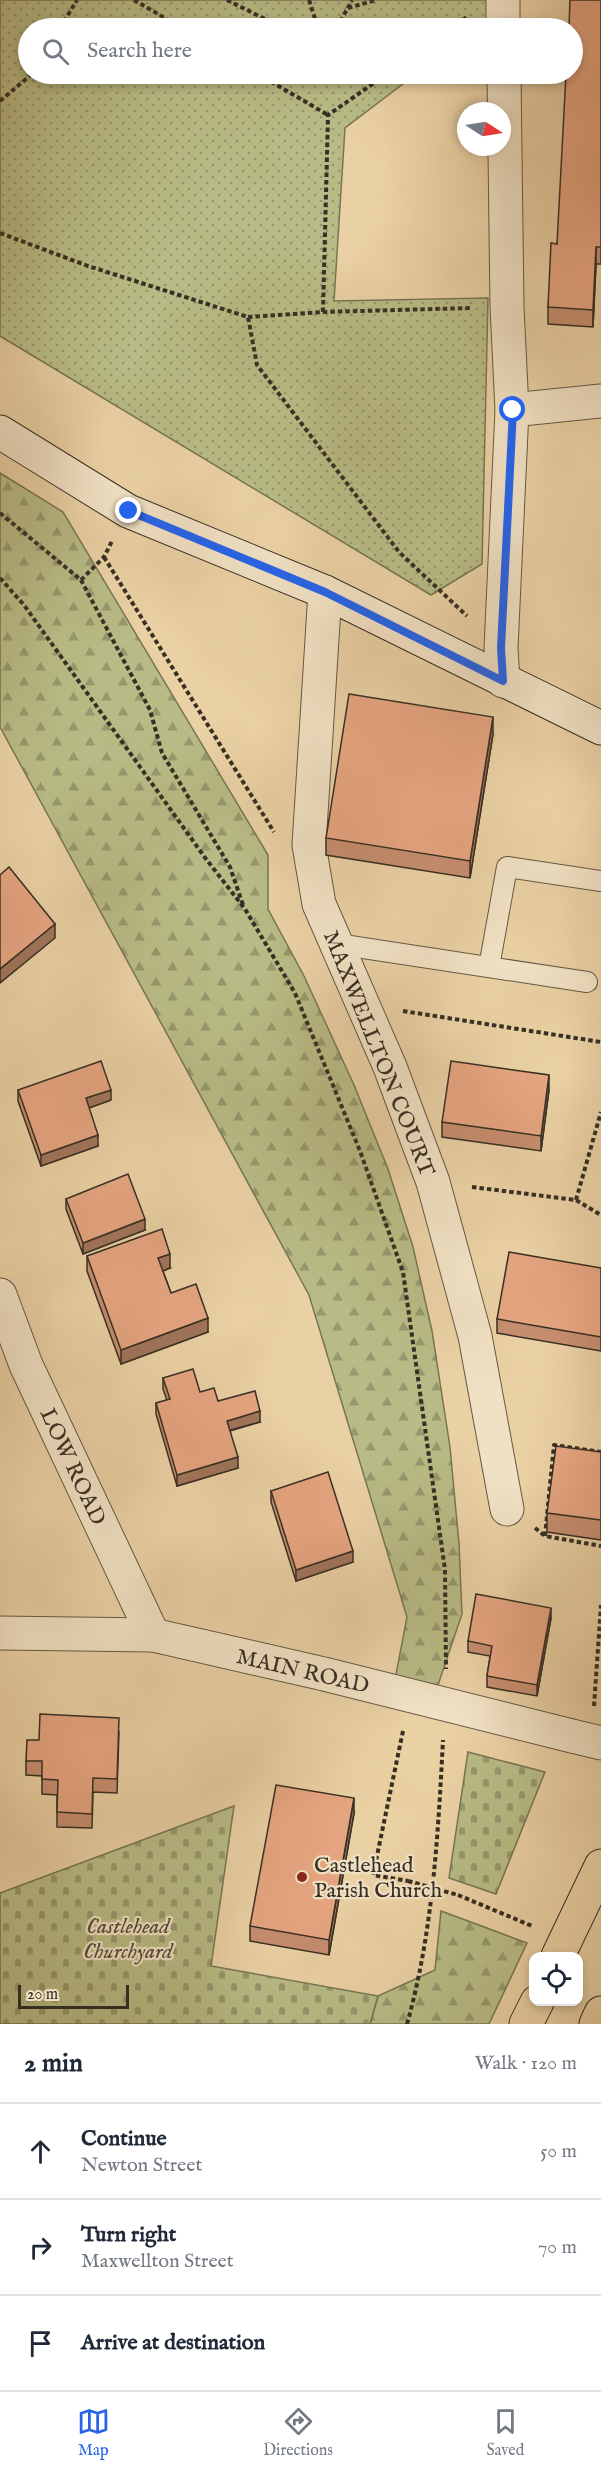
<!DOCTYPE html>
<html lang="en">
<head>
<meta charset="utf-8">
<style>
	:root { --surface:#fff; --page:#f6f6f7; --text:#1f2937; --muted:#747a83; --line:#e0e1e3; --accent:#2563eb }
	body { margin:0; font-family:"IM FELL English",serif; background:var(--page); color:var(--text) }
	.controls { position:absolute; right:18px; bottom:18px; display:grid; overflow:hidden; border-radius:12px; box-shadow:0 3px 9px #0003 }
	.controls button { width:54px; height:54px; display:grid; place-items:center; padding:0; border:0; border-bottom:2px solid var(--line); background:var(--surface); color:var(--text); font:30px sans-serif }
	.compass { position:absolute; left:457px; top:102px; width:54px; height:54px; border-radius:50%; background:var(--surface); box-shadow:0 3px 9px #0003; rotate:102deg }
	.scale { position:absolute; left:18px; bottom:15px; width:111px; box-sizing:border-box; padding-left:6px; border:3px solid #372f24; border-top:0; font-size:16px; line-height:21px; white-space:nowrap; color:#372f24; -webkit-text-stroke:4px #f1e1c4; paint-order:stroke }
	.stop { position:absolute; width:18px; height:18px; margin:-14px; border:4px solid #2563eb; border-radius:50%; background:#fff }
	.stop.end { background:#2563eb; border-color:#fff; box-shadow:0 2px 6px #0008 }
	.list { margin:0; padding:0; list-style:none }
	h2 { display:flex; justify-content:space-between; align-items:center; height:78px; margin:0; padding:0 24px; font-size:26px }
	h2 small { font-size:20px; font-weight:400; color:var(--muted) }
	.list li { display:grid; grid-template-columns:39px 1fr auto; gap:18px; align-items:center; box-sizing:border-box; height:96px; padding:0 24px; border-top:2px solid var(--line) }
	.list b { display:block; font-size:22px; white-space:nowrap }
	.list p { margin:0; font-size:20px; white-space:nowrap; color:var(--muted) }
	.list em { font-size:20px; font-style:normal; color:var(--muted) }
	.icon { flex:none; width:33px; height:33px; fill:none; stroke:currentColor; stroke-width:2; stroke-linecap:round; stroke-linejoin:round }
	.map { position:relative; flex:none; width:601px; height:2024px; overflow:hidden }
	.search { position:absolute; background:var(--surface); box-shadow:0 3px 9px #0003; left:18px; right:18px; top:18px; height:66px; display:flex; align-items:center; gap:15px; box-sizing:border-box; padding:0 21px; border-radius:33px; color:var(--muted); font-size:22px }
	.sheet { height:366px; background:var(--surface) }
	nav { display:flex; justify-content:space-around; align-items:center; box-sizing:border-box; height:84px; border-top:2px solid var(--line); background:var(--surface); font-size:16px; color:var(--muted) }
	nav a { display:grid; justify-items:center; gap:3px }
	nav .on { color:var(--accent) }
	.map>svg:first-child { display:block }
	.green { fill:url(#green-dots); stroke:#787554; stroke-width:1.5 }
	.forest { fill:url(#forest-firs); stroke:#787554; stroke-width:1.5 }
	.cemetery { fill:url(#cemetery-stones); stroke:#787554; stroke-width:1.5 }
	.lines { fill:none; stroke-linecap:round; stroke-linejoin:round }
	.lane-casing { stroke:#645844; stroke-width:22 }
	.street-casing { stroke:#645844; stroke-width:35 }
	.secondary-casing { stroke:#372f24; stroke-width:35 }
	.primary-casing { stroke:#372f24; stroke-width:35 }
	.path { stroke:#372f24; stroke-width:4; stroke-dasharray:4.5 3; stroke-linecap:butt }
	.lane { stroke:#f1e1c4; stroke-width:20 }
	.street { stroke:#f1e1c4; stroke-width:33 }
	.secondary { stroke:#f1e1c4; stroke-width:33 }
	.primary { stroke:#ead1a4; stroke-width:33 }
	.street-bridge-casing { stroke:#645844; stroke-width:35; stroke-linecap:butt }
	.path-bridge { stroke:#372f24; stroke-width:4; stroke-dasharray:4.5 3; stroke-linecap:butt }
	.street-bridge { stroke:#f1e1c4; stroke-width:33 }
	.wall { fill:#c68e6f; stroke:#372f24; stroke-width:1.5 }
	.shaded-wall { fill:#a1745a; stroke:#372f24; stroke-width:1.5 }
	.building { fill:#e6a581; stroke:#372f24; stroke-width:1.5 }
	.route { stroke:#2563eb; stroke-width:8 }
	.poi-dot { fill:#8f2418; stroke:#f1e1c4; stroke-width:2 }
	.labels { text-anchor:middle; stroke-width:4.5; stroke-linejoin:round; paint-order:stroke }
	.street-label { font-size:22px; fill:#372f24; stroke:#f1e1c4 }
	.poi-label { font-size:22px; fill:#372f24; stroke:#f1e1c4; text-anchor:start }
	.park-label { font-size:22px; font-style:italic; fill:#514b37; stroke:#f1e1c4 }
</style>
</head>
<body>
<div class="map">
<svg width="601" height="2024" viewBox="0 0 601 2024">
	<defs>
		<pattern id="green-dots" width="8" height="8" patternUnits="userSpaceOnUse" patternTransform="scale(1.5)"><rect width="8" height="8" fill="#b8bb85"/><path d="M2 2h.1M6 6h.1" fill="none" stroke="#96986d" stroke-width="1.8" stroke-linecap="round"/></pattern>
		<pattern id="forest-firs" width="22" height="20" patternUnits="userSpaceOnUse" patternTransform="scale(1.5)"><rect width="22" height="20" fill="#b8bb85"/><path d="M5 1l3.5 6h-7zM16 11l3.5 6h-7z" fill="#96986d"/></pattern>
		<pattern id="cemetery-stones" width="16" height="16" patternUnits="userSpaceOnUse" patternTransform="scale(1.5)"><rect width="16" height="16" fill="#b8bb85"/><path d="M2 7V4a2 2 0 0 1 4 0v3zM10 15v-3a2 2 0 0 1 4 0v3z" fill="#96986d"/></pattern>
	</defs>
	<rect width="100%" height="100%" fill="#ead1a4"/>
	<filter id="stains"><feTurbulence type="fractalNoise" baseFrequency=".00333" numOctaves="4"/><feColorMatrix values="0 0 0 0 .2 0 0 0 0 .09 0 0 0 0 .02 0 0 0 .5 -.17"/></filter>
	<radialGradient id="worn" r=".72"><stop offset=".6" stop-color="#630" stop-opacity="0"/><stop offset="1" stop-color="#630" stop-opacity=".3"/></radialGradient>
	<polygon class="green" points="0,0 494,0 495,12 474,28 28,28 28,74 416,74 345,128 334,301 488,298 482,564 431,595 0,336"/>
	<g class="forest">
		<polygon points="0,473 63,512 268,855 268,909 304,976 354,1085 388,1169 413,1247 432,1331 450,1447 459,1544 462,1614 437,1688 395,1680 407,1617 309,1295 0,727"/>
		<polygon points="441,1911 527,1943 489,2024 370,2024 378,1996 435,1970"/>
	</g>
	<g class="cemetery">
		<polygon points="468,1752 545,1772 496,1894 449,1878"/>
		<polygon points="234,1806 211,1966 378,1996 370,2024 0,2024 0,1893"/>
	</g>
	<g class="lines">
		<g class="lane-casing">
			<g id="lane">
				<polyline points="337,944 587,982"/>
				<polyline points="489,967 507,867 601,881"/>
			</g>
		</g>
		<g class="street-casing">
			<g id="street">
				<polyline points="503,0 503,28"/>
				<polyline points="512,410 601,401"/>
				<polyline points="325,592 309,845 319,904 390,1067 433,1182 475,1336 507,1509"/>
				<polyline points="503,681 501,648 512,410 507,307 504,74"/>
				<polyline points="0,1295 26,1365 153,1635"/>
				<polyline points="0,1633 153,1635 324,1674"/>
				<polyline points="572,1736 601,1743"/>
			</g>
		</g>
		<g class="secondary-casing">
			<polyline id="secondary" points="0,432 128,511 325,592 601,728"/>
		</g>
		<g class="primary-casing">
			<g id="primary">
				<polyline points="558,1956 601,1866"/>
				<polyline points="526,2024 537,2002"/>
				<polyline points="596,2024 601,2013"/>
			</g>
		</g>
		<g class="path">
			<polyline points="134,0 182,28"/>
			<polyline points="227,0 283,28"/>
			<polyline points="309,0 318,28"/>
			<polyline points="348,8 376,0"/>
			<polyline points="60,28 77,0"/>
			<polyline points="337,28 352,0"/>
			<polyline points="450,28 467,17"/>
			<polyline points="258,74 328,115"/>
			<polyline points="0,101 32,74"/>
			<polyline points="0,233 88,266 248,317 257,365 399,552 467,616"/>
			<polyline points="323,312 328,115 387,74"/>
			<polyline points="248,317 323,312 472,308"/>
			<polyline points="0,513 81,580 150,710 162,753 230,867 243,905"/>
			<polyline points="104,557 274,832"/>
			<polyline points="0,578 24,605 206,859 245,909 295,993 360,1151 403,1272 445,1570 446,1669"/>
			<polyline points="81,580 104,557 112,541"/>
			<polyline points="403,1011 601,1042"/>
			<polyline points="472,1187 576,1200 601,1215"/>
			<polyline points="576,1200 601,1112"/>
			<polyline points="535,1528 545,1536 601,1546"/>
			<polyline points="545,1536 554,1445 601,1452"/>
			<polyline points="594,1706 601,1605"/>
			<polyline points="403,1731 373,1875 408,1881"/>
			<polyline points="458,1895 532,1926"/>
			<path d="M407 2024C433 1932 438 1835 443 1740"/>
		</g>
		<use href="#lane" class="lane"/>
		<use href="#street" class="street"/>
		<use href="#secondary" class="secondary"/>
		<use href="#primary" class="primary"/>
		<g class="street-bridge-casing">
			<polyline id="street-bridge" points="324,1674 572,1736"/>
		</g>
		<polyline class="path-bridge" points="408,1881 458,1895"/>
		<use href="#street-bridge" class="street-bridge"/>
	</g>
	<g class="wall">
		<polygon points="601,0 601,264 596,264 593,327 548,324 548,307 557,244"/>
		<polygon points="493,734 470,878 326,855 326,838"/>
		<polygon points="18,1090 111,1100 89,1108 98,1146 41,1166 18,1101"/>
		<polygon points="549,1090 541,1151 442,1137 442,1122"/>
		<polygon points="66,1199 145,1230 83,1254 66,1209"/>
		<polygon points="87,1256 170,1268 163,1271 171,1293 208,1332 121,1364 87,1271"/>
		<polygon points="601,1268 601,1351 497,1333 497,1319"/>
		<polygon points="163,1378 200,1392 260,1422 230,1431 238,1468 177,1486 156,1414 156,1403 167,1400 163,1389"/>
		<polygon points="601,1452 601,1540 547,1532 547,1513"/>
		<polygon points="271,1491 353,1562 296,1581 271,1502"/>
		<polygon points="551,1618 537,1696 487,1687 487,1676 490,1656 468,1652 468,1641"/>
		<polygon points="119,1732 117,1793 93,1792 92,1828 57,1827 57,1795 42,1794 42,1776 26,1775 26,1761 39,1740"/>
		<polygon points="354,1813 329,1955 250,1941 250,1926"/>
	</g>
	<g class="shaded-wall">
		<polygon points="596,247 596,264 593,327 593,310"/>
		<polygon points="493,717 493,734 470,878 470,861"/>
		<polygon points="55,924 55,938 0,983 0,969"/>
		<polygon points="549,1075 549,1090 541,1151 541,1136"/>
		<polygon points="111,1090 111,1100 86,1109 86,1098"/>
		<polygon points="98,1135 98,1146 41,1166 41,1155"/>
		<polygon points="145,1219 145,1230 83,1254 83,1243"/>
		<polygon points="170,1254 170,1268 158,1273 158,1258"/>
		<polygon points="208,1318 208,1332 121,1364 121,1350"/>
		<polygon points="260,1411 260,1422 227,1431 227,1421"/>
		<polygon points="238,1457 238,1468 177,1486 177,1475"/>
		<polygon points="353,1551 353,1562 296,1581 296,1570"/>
		<polygon points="551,1608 551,1618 537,1696 537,1685"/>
		<polygon points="354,1798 354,1813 329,1955 329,1940"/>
	</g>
	<g class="building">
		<polygon points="570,0 601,0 601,247 596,247 593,310 548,307 551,243 557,244 566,74 573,74 573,28 569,28"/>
		<polygon points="349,694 493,717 470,861 326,838"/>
		<polygon points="9,867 55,924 0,969 0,875"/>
		<polygon points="101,1061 111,1090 86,1098 98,1135 41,1155 18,1090"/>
		<polygon points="451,1061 549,1075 541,1136 442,1122"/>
		<polygon points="128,1174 145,1219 83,1243 66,1199"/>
		<polygon points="162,1229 170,1254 158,1258 171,1293 196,1284 208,1318 121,1350 87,1256"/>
		<polygon points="509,1252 601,1268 601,1337 497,1319"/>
		<polygon points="193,1369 200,1392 214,1388 218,1401 255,1391 260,1411 227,1421 238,1457 177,1475 156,1403 170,1399 163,1378"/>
		<polygon points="556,1446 601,1452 601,1520 547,1513"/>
		<polygon points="328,1472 353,1551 296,1570 271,1491"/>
		<polygon points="476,1594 551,1608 537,1685 487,1676 492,1646 468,1641"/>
		<polygon points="40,1714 119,1718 117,1779 93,1778 92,1814 57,1812 58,1780 42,1779 42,1761 26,1761 27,1740 39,1740"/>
		<polygon points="276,1785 354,1798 329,1940 250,1926"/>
	</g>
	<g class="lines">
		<polyline class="route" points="129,511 325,592 503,681 501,648 513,410"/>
	</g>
	<circle class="poi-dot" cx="302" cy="1877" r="6"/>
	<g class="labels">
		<g class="street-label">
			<text transform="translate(380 1053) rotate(68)" y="8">MAXWELLTON COURT</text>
			<text transform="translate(74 1466) rotate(65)" y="8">LOW ROAD</text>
			<text transform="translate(303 1670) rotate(13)" y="8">MAIN ROAD</text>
		</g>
		<g class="poi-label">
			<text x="314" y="1872">Castlehead<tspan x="314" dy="25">Parish Church</tspan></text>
		</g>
		<g class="park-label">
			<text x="128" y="1933">Castlehead<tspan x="128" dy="25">Churchyard</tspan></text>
		</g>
	</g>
	<rect width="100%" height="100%" filter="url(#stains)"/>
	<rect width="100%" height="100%" fill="url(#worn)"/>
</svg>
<div class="controls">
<button><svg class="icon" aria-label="locate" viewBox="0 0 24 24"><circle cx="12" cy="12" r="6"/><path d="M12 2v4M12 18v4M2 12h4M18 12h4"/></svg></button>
</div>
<svg class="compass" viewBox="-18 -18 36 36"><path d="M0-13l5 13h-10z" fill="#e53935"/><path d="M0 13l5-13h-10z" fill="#747a83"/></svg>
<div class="scale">20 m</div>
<div class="stop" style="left:513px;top:410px"></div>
<div class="stop end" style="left:129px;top:511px"></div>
<div class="search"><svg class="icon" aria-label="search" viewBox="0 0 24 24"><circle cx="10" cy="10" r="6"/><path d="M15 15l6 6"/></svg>Search here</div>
</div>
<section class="sheet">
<h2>2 min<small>Walk · 120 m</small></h2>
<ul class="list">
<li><svg class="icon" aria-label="ahead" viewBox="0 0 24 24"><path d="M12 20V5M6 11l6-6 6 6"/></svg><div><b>Continue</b><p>Newton Street</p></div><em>50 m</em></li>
<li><svg class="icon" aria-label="right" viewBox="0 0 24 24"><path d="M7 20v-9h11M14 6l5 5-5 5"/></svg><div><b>Turn right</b><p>Maxwellton Street</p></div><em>70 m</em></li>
<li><svg class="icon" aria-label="arrive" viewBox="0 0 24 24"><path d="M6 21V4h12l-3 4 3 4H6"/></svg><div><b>Arrive at destination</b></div></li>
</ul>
</section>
<nav>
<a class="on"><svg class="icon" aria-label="map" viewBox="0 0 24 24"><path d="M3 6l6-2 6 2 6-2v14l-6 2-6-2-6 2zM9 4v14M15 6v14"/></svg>Map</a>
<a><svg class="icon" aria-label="directions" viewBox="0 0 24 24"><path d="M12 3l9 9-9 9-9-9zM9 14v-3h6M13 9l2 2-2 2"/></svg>Directions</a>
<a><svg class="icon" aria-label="saved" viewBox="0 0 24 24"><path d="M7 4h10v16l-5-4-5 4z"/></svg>Saved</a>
</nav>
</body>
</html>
